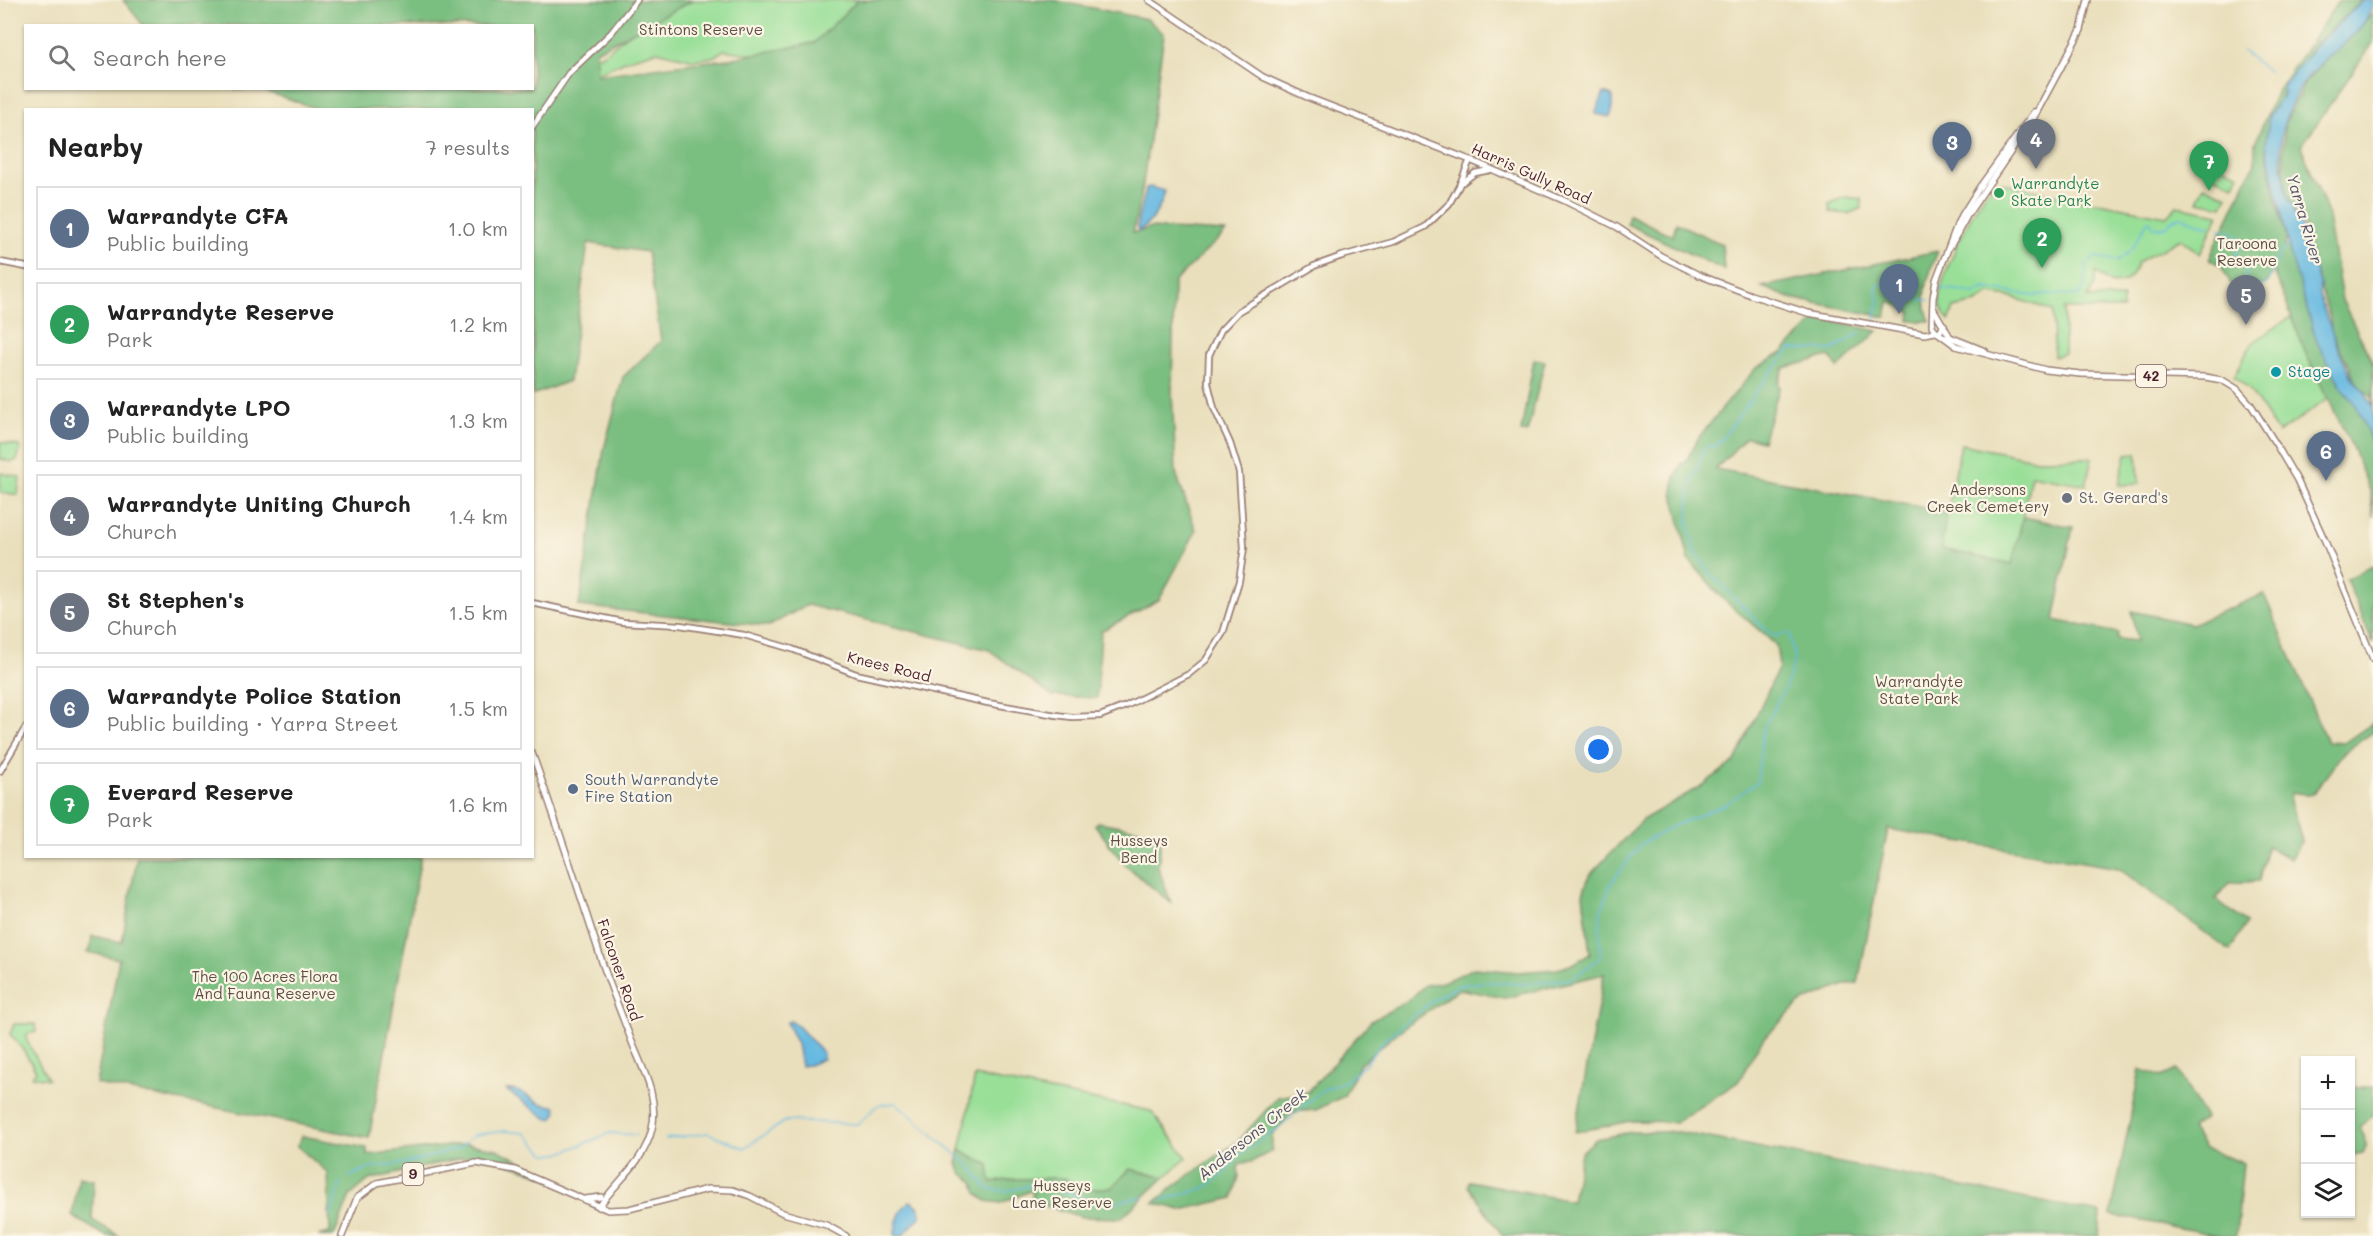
<!DOCTYPE html>
<html lang="en">
<head>
<meta charset="utf-8">
<style>
	:root { --surface:#fff; --page:#f6f6f6; --text:#222; --muted:#767676; --line:#e0e0e0; --accent:#b5179e }
	body { margin:0; font-family:Mali,sans-serif; background:var(--page); color:var(--text) }
	.controls { position:absolute; right:18px; bottom:18px; display:grid; overflow:hidden; border-radius:0px; box-shadow:0 2px 4px #0004 }
	.controls button { width:54px; height:54px; display:grid; place-items:center; padding:0; border:0; border-bottom:2px solid var(--line); background:var(--surface); color:var(--text); font:30px sans-serif }
	.you { position:absolute; left:1599px; top:750px; width:21px; height:21px; margin:-15px; border:4px solid #fff; border-radius:50%; background:#1a73e8; box-shadow:0 0 0 9px #1a73e833 }
	.badge { display:grid; place-items:center; width:39px; height:39px; border-radius:50%; background:var(--accent); color:#fff; font-size:20px; font-weight:700 }
	.pin { position:absolute; translate:-50% -50px; filter:drop-shadow(0 2px 3px #0008) }
	.pin::after { content:''; position:absolute; top:32px; width:21px; height:18px; background:inherit; clip-path:polygon(0 0,100% 0,50% 100%) }
	.list { margin:0; padding:0; list-style:none }
	h2 { display:flex; justify-content:space-between; align-items:center; height:78px; margin:0; padding:0 24px; font-size:26px }
	h2 small { font-size:20px; font-weight:400; color:var(--muted) }
	.list li { display:grid; grid-template-columns:39px 1fr auto; gap:18px; align-items:center; box-sizing:border-box; height:84px; margin:0 12px 12px; padding:0 12px; border:2px solid var(--line); border-radius:0px }
	.list b { display:block; font-size:22px; white-space:nowrap }
	.list p { margin:0; font-size:20px; white-space:nowrap; color:var(--muted) }
	.list em { font-size:20px; font-style:normal; color:var(--muted) }
	.icon { flex:none; width:33px; height:33px; fill:none; stroke:currentColor; stroke-width:2; stroke-linecap:round; stroke-linejoin:round }
	.map { position:relative; flex:none; width:2373px; height:1236px; overflow:hidden }
	.search { position:absolute; background:var(--surface); box-shadow:0 2px 4px #0004; left:24px; top:24px; width:510px; height:66px; display:flex; align-items:center; gap:15px; box-sizing:border-box; padding:0 21px; border-radius:0px; color:var(--muted); font-size:22px }
	.panel { position:absolute; background:var(--surface); box-shadow:0 2px 4px #0004; left:24px; top:108px; width:510px; height:750px; border-radius:0px }
	.map>svg:first-child { display:block }
	.green { fill:#99df98; stroke:#727f62; stroke-width:1.5 }
	.forest { fill:#7abe80; stroke:#626e56; stroke-width:1.5 }
	.water { fill:#66b9e1; stroke:#586c86; stroke-width:1.5 }
	.lines { fill:none; stroke-linecap:round; stroke-linejoin:round }
	.stream { stroke:#66b9e1; stroke-width:1.5 }
	.minor-casing { stroke:#9a7f74; stroke-width:8 }
	.major-casing { stroke:#9a7f74; stroke-width:8 }
	.minor { stroke:#fff; stroke-width:4.5 }
	.major { stroke:#fff; stroke-width:5 }
	.leisure-dot { fill:#2e9e5b; stroke:#fcf5e5; stroke-width:2 }
	.culture-dot { fill:#0f9aa8; stroke:#fcf5e5; stroke-width:2 }
	.worship-dot { fill:#6b7280; stroke:#fcf5e5; stroke-width:2 }
	.service-dot { fill:#5c6f8a; stroke:#fcf5e5; stroke-width:2 }
	.labels { text-anchor:middle; stroke-width:4.5; stroke-linejoin:round; paint-order:stroke }
	.shield { fill:#fcf5e5; stroke:#7f5f63; stroke-width:1.5 }
	.shield-label { font-size:14px; font-weight:bold; fill:#4a1f2b }
	.park-label { font-size:15px; fill:#5e4f46; stroke:#fcf5e5 }
	.street-label { font-size:15px; fill:#4a1f2b; stroke:#fcf5e5 }
	.leisure-label { font-size:15px; fill:#27864d; stroke:#fcf5e5; text-anchor:start }
	.culture-label { font-size:15px; fill:#0d838f; stroke:#fcf5e5; text-anchor:start }
	.worship-label { font-size:15px; fill:#5b616d; stroke:#fcf5e5; text-anchor:start }
	.service-label { font-size:15px; fill:#4e5e75; stroke:#fcf5e5; text-anchor:start }
	.water-label { font-size:16px; font-style:italic; fill:#54556b; stroke:#fcf5e5 }
</style>
</head>
<body>
<div class="map">
<svg width="2373" height="1236" viewBox="0 0 2373 1236">
	<rect width="100%" height="100%" fill="#fcf5e5"/>
	<filter id="ink" filterUnits="userSpaceOnUse"><feTurbulence type="fractalNoise" baseFrequency=".0167" numOctaves="2"/><feDisplacementMap in="SourceGraphic" scale="12" xChannelSelector="R" yChannelSelector="G"/><feConvolveMatrix kernelMatrix="1 2 1 2 8 2 1 2 1" color-interpolation-filters="sRGB"/></filter>
	<filter id="wash" filterUnits="userSpaceOnUse"><feTurbulence type="fractalNoise" baseFrequency=".008" numOctaves="4" result="noise"/><feDisplacementMap in="SourceGraphic" scale="24" xChannelSelector="R" yChannelSelector="G"/><feGaussianBlur stdDeviation="1.35" result="paint"/><feColorMatrix in="noise" values="0 0 0 0 0 0 0 0 0 0 0 0 0 0 0 0 0 1.4 0 .05"/><feComposite in="paint" operator="in"/></filter>
	<g filter="url(#wash)">
		<rect width="100%" height="100%" fill="#e9dfbc"/>
		<g class="green">
			<path d="M691 0H857L860 7 851 16 814 43 806 44 775 58 724 50 713 57 694 60 657 51 632 58 593 75 594 58 605 53 629 33 672 9H677C682 5 687 5 691 0Z"/>
			<polygon points="2215,162 2239,174 2234,185 2209,174"/>
			<path d="M2001 182 2041 192 2166 216 2177 206 2219 214 2200 254 2181 239 2138 262C2134 277 2126 286 2110 283L2095 272V284L2088 298H2123V309H2064V353L2054 357 2053 311 2011 297 1989 294 1977 303 1954 308 1949 321C1942 313 1940 306 1940 295 1942 273 1974 205 1989 190 1992 187 1997 184 2001 182Z"/>
			<polygon points="2204,185 2228,196 2223,206 2197,201"/>
			<polygon points="1845,197 1861,199 1862,208 1848,214 1830,212 1829,204"/>
			<polygon points="2291,317 2306,354 2328,399 2278,433 2249,389 2234,377 2251,344"/>
			<polygon points="0,442 19,446 20,450 17,460 12,462 0,459"/>
			<polygon points="1961,444 2033,459 2092,458 2086,485 2031,475 2013,564 1940,549"/>
			<polygon points="2137,453 2139,484 2119,485 2126,454"/>
			<polygon points="0,473 20,477 18,495 0,492"/>
			<polygon points="14,1024 35,1024 36,1032 27,1034 26,1039 48,1079 32,1076 36,1071 24,1051 10,1034"/>
			<polygon points="975,1076 1151,1111 1187,1158 1165,1177 1130,1169 1111,1188 1085,1189 1064,1178 1016,1179 990,1182 989,1165 960,1150"/>
		</g>
		<g class="forest">
			<polygon points="123,0 693,0 596,51 597,75 728,59 814,43 858,0 1053,0 1147,19 1164,34 1142,190 1133,233 1151,228 1226,232 1174,282 1172,392 1176,473 1196,531 1159,600 1101,631 1097,698 1052,696 989,650 807,605 769,626 579,606 604,449 623,377 661,341 647,252 588,243 569,381 533,395 532,110 318,109 264,91 234,89 532,88 532,26 143,25"/>
			<polygon points="2339,0 2363,0 2312,47 2300,69 2283,88 2279,104 2269,115 2266,150 2277,203 2287,239 2284,246 2288,246 2290,249 2311,316 2312,328 2337,375 2339,384 2357,404 2373,444 2373,517 2370,491 2352,447 2306,354 2274,272 2264,285 2250,288 2247,285 2236,293 2221,266 2209,259 2255,163 2255,143 2276,93"/>
			<polygon points="2373,14 2373,43 2301,146 2327,211 2342,300 2373,364 2373,408 2372,397 2355,383 2350,368 2331,331 2330,318 2312,261 2304,222 2300,214 2294,211 2296,208 2290,200 2285,184 2283,151 2285,123 2304,84 2357,25 2360,26"/>
			<polygon points="1629,215 1673,236 1676,223 1722,244 1724,270 1627,224"/>
			<path d="M1938 251C1929 274 1919 296 1930 321H1910L1911 312C1902 310 1898 303 1889 302L1886 317 1790 298 1762 287Z"/>
			<polygon points="1818,318 1878,331 1838,368 1829,356 1784,368 1778,384 1780,386 1763,441 1746,437 1716,469 1947,512 1941,549 2012,564 2023,517 2073,527 2054,620 2118,633 2117,639 2137,641 2131,611 2192,624 2264,594 2327,742 2344,743 2373,723 2373,732 2343,753 2313,794 2291,793 2290,802 2302,840 2290,859 2267,846 2259,881 2229,883 2216,899 2246,923 2230,951 2118,868 1888,829 1858,983 1847,984 1800,1003 1762,1040 1738,1082 1676,1122 1631,1121 1575,1132 1604,974 1505,998 1459,989 1397,1033 1360,1064 1344,1096 1316,1110 1292,1112 1272,1135 1272,1151 1251,1162 1242,1163 1238,1167 1239,1176 1233,1198 1181,1210 1154,1203 1177,1184 1238,1141 1278,1097 1308,1092 1371,1021 1409,1000 1425,985 1443,982 1474,968 1518,972 1558,969 1573,964 1590,954 1583,894 1589,876 1642,820 1701,786 1735,761 1779,667 1776,645 1723,599 1689,560 1673,493 1675,477 1682,463 1685,463 1699,437 1755,369 1782,353"/>
			<polygon points="1534,359 1545,361 1527,433 1521,432"/>
			<polygon points="2373,566 2373,643 2346,579"/>
			<polygon points="1097,822 1162,833 1158,867 1171,903 1124,864 1095,825"/>
			<polygon points="137,857 421,857 369,1138 96,1084 119,959 87,952 90,950 92,936 122,942"/>
			<polygon points="2140,1069 2161,1077 2177,1070 2205,1118 2191,1128 2204,1148 2243,1163 2236,1236 2222,1236 2111,1215"/>
			<polygon points="2350,1087 2373,1087 2373,1116 2360,1126 2367,1144 2363,1153 2351,1155"/>
			<polygon points="1632,1132 1679,1132 2101,1213 2099,1236 1503,1236 1468,1186 1469,1181 1572,1201 1581,1153 1596,1139"/>
			<path d="M302 1136 367 1148V1155L467 1144 497 1149 560 1183C532 1172 501 1158 470 1156L369 1180 350 1196 334 1236H318L330 1233 328 1173 297 1146Z"/>
			<polygon points="960,1150 989,1165 991,1182 1016,1179 1064,1178 1085,1189 1111,1188 1130,1169 1165,1177 1121,1218 1082,1217 1046,1206 1030,1207 1033,1192 1030,1191 1001,1203 986,1201 977,1193 974,1183 962,1173 957,1164"/>
			<polygon points="79,1177 94,1180 92,1220 119,1236 106,1236 72,1216"/>
		</g>
		<g class="water">
			<path d="M2364 0H2373C2373 30 2321 58 2304 82 2296 92 2286 115 2283 128 2277 150 2284 178 2289 200L2294 206V214L2301 222 2305 247 2309 252 2320 287 2319 295 2336 343 2352 378 2364 391 2373 407V446L2357 407 2341 386 2317 342 2291 257 2266 145 2269 115 2283 96V86L2316 45Z"/>
			<polygon points="1604,93 1612,96 1612,112 1610,117 1595,114"/>
			<path d="M1150 187 1165 191C1161 208 1152 222 1138 232 1135 218 1145 203 1146 188Z"/>
			<polygon points="791,1021 799,1027 823,1053 823,1059 809,1065 801,1066 797,1044 787,1024 787,1022"/>
			<path d="M506 1090C520 1088 529 1098 540 1103 545 1105 551 1105 556 1107L557 1112 552 1119H548Z"/>
			<path d="M910 1201 918 1206 921 1216 902 1236H895C895 1224 900 1208 910 1201Z"/>
		</g>
		<g class="lines">
			<g class="stream">
				<polyline points="2242,51 2268,71"/>
				<polyline points="2219,229 2229,231 2238,237 2237,257 2247,271 2245,280 2249,286 2255,288 2267,284 2280,252 2288,245"/>
				<path d="M1939 289 1958 290 1974 294 1985 288 2034 296 2044 294 2080 295 2085 287 2086 265 2096 257 2117 261C2135 249 2138 240 2147 221H2150L2153 227 2161 228 2168 226 2171 220 2181 217 2210 227"/>
				<path d="M1875 319 1879 299 1876 292 1877 286C1897 275 1904 278 1910 299L1929 300"/>
				<polyline points="666,1139 708,1133 744,1148 786,1121 858,1124 878,1105 896,1103 971,1167 988,1189 1007,1191 1032,1185 1062,1191 1092,1201 1112,1203 1142,1197"/>
				<polyline points="349,1177 366,1169 415,1161 459,1148 474,1135 505,1131 525,1133 545,1154 559,1154 610,1133 637,1135"/>
				<path d="M1162 1200 1205 1188 1224 1174 1240 1154 1283 1125 1321 1091 1346 1081 1365 1064 1385 1039 1436 998 1460 985 1483 982 1525 984 1571 979 1600 958V914L1611 883 1641 844 1676 825 1726 804 1757 782 1763 730 1786 686 1793 665 1794 657 1790 634 1787 633 1775 636 1766 630 1709 572 1695 551 1688 523 1690 488 1704 449 1710 445 1715 447C1742 415 1762 379 1791 349L1832 350 1860 333"/>
				<polyline points="330,1217 341,1182"/>
			</g>
		</g>
	</g>
	<g filter="url(#ink)">
		<g class="lines">
			<g class="minor-casing">
				<g id="minor">
					<polyline points="1463,182 1475,173 1490,170"/>
					<polyline points="0,262 26,267"/>
					<polyline points="532,603 623,622 680,625 744,635 792,649 856,674 988,703 1056,715 1072,717 1100,716 1126,706 1189,674 1206,660 1223,633 1239,581 1244,548 1239,472 1230,443 1214,408 1208,383 1209,355 1221,330 1239,311 1314,266 1342,256 1393,242 1425,227 1449,204 1459,186 1470,160"/>
					<polyline points="0,771 26,727"/>
				</g>
			</g>
			<g class="major-casing">
				<g id="major">
					<polyline points="1149,0 1263,77 1307,97 1470,160 1563,200 1617,227 1661,256 1699,275 1751,295 1808,313 1925,334 1940,331 1944,325"/>
					<polyline points="532,127 569,73 611,33 637,0"/>
					<polyline points="1951,245 1968,214 2033,119 2081,30 2088,0"/>
					<polyline points="1933,308 1950,337 1985,351"/>
					<polyline points="1937,332 1956,346 2046,370 2080,374 2205,377 2222,380 2237,389 2251,405 2277,446 2297,480 2325,541 2373,659"/>
					<polyline points="1937,332 1932,326 1933,298 1936,280 1959,220 1979,188 2034,112"/>
					<path d="M532 753C557 823 580 894 603 965 612 991 622 1016 632 1042 643 1070 659 1097 652 1129 644 1163 617 1180 599 1207"/>
					<polyline points="585,1199 601,1197"/>
					<polyline points="342,1236 357,1198 377,1183 476,1163 515,1170 608,1210 629,1209 708,1189 733,1190 750,1196 783,1213 826,1225 846,1236"/>
				</g>
			</g>
			<use href="#minor" class="minor"/>
			<use href="#major" class="major"/>
		</g>
	</g>
	<circle class="leisure-dot" cx="1999" cy="193" r="6"/>
	<circle class="culture-dot" cx="2276" cy="372" r="6"/>
	<circle class="worship-dot" cx="2067" cy="498" r="6"/>
	<circle class="service-dot" cx="573" cy="789" r="6"/>
	<g class="labels">
		<g class="shield">
			<rect x="2136" y="365" width="30" height="22" rx="4.5"/>
			<rect x="402.5" y="1163" width="21" height="22" rx="4.5"/>
		</g>
		<g class="shield-label">
			<text x="2151" y="381">42</text>
			<text x="413" y="1179">9</text>
		</g>
		<g class="park-label">
			<text x="701" y="35">Stintons Reserve</text>
			<text x="2247" y="249">Taroona<tspan x="2247" dy="17">Reserve</tspan></text>
			<text x="1988" y="495">Andersons<tspan x="1988" dy="17">Creek Cemetery</tspan></text>
			<text x="1919" y="687">Warrandyte<tspan x="1919" dy="17">State Park</tspan></text>
			<text x="1139" y="846">Husseys<tspan x="1139" dy="17">Bend</tspan></text>
			<text x="265" y="982">The 100 Acres Flora<tspan x="265" dy="17">And Fauna Reserve</tspan></text>
			<text x="1062" y="1191">Husseys<tspan x="1062" dy="17">Lane Reserve</tspan></text>
		</g>
		<g class="street-label">
			<text transform="translate(1531 174) rotate(24)" y="5">Harris Gully Road</text>
			<text transform="translate(889 667) rotate(14)" y="5">Knees Road</text>
			<text transform="translate(619 970) rotate(71)" y="5">Falconer Road</text>
		</g>
		<g class="leisure-label">
			<text x="2011" y="189">Warrandyte<tspan x="2011" dy="17">Skate Park</tspan></text>
		</g>
		<g class="culture-label">
			<text x="2288" y="377">Stage</text>
		</g>
		<g class="worship-label">
			<text x="2079" y="503">St. Gerard's</text>
		</g>
		<g class="service-label">
			<text x="585" y="785">South Warrandyte<tspan x="585" dy="17">Fire Station</tspan></text>
		</g>
		<g class="water-label">
			<text transform="translate(2305 219) rotate(74)" y="6">Yarra River</text>
			<text transform="translate(1252 1134) rotate(-39)" y="6">Andersons Creek</text>
		</g>
	</g>
</svg>
<div class="controls">
<button>+</button>
<button>−</button>
<button><svg class="icon" aria-label="layers" viewBox="0 0 24 24"><path d="M12 4l9 5-9 5-9-5zM3 14l9 5 9-5"/></svg></button>
</div>
<div class="you"></div>
<div class="pin badge" style="left:1899px;top:314px;background:#5c6f8a">1</div>
<div class="pin badge" style="left:2042px;top:268px;background:#2e9e5b">2</div>
<div class="pin badge" style="left:1952px;top:172px;background:#5c6f8a">3</div>
<div class="pin badge" style="left:2036px;top:169px;background:#6b7280">4</div>
<div class="pin badge" style="left:2246px;top:325px;background:#6b7280">5</div>
<div class="pin badge" style="left:2326px;top:481px;background:#5c6f8a">6</div>
<div class="pin badge" style="left:2209px;top:191px;background:#2e9e5b">7</div>
<div class="search"><svg class="icon" aria-label="search" viewBox="0 0 24 24"><circle cx="10" cy="10" r="6"/><path d="M15 15l6 6"/></svg>Search here</div>
<section class="panel">
<h2>Nearby<small>7 results</small></h2>
<ul class="list">
<li><span class="badge" style="background:#5c6f8a">1</span><div><b>Warrandyte CFA</b><p>Public building</p></div><em>1.0 km</em></li>
<li><span class="badge" style="background:#2e9e5b">2</span><div><b>Warrandyte Reserve</b><p>Park</p></div><em>1.2 km</em></li>
<li><span class="badge" style="background:#5c6f8a">3</span><div><b>Warrandyte LPO</b><p>Public building</p></div><em>1.3 km</em></li>
<li><span class="badge" style="background:#6b7280">4</span><div><b>Warrandyte Uniting Church</b><p>Church</p></div><em>1.4 km</em></li>
<li><span class="badge" style="background:#6b7280">5</span><div><b>St Stephen's</b><p>Church</p></div><em>1.5 km</em></li>
<li><span class="badge" style="background:#5c6f8a">6</span><div><b>Warrandyte Police Station</b><p>Public building · Yarra Street</p></div><em>1.5 km</em></li>
<li><span class="badge" style="background:#2e9e5b">7</span><div><b>Everard Reserve</b><p>Park</p></div><em>1.6 km</em></li>
</ul>
</section>
</div>
</body>
</html>
